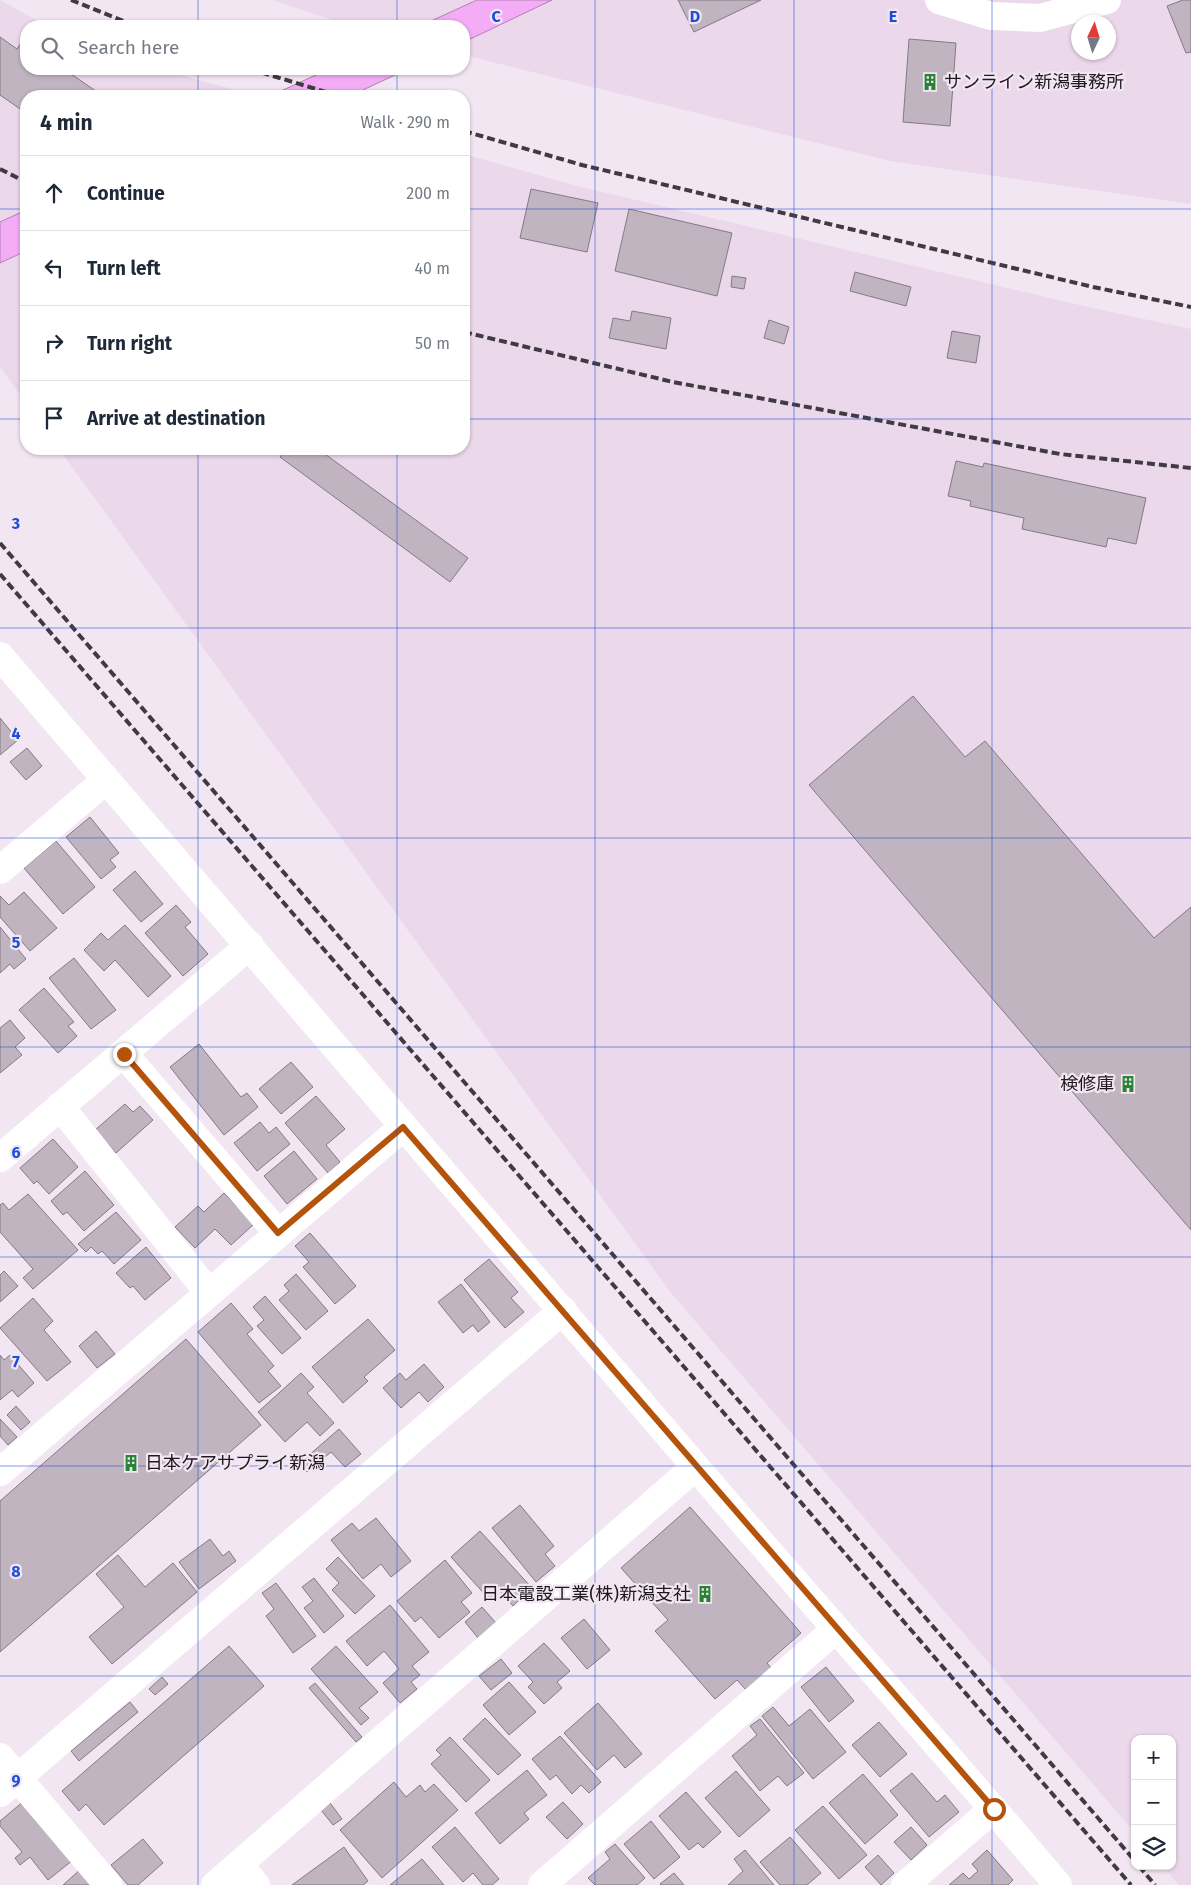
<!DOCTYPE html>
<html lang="en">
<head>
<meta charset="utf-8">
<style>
	:root { --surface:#fff; --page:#f2f2f3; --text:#1f2937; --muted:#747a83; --line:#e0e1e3 }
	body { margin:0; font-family:"Fira Sans","Noto Sans JP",sans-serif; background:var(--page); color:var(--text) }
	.controls { position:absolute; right:15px; bottom:15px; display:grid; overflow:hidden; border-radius:10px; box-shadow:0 1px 4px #0004 }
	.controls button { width:45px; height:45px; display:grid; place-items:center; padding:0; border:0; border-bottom:1px solid var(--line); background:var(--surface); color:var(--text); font:25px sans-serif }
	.compass { position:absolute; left:1071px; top:15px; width:45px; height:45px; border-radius:50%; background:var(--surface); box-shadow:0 1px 4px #0004; rotate:4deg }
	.stop { position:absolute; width:15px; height:15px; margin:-11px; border:4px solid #b45309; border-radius:50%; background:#fff }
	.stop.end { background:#b45309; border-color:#fff; box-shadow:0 1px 5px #0008 }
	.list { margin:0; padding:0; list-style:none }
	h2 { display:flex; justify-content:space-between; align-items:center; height:65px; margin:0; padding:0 20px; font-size:21px }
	h2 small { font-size:16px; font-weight:400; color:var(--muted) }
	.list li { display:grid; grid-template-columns:32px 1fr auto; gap:15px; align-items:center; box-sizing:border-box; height:75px; padding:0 20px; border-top:1px solid var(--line) }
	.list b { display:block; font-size:19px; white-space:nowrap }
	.list em { font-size:16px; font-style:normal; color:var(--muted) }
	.icon { flex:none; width:28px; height:28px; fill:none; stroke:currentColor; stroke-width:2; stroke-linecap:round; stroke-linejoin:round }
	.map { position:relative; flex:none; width:1191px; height:1885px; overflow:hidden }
	.search { position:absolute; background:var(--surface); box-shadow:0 1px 4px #0004; left:20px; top:20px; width:450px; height:55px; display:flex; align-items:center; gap:12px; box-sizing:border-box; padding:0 18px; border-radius:20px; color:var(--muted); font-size:19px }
	.panel { position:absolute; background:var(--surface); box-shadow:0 1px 4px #0004; left:20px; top:90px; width:450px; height:365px; border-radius:20px }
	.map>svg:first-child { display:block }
	.built { fill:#ebd8eb; fill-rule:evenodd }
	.water { fill:#f3acf5; stroke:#b380b4 }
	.building { fill:#c0b4c0; stroke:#857985 }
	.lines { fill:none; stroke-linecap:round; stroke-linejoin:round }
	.minor { stroke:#fff; stroke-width:28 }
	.rail { stroke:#413b41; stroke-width:4; stroke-dasharray:8 4; stroke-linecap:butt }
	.route { stroke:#b45309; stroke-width:6 }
	.grid { fill:none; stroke:#1d4ed8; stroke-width:1; stroke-opacity:0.55 }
	.labels { text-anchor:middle; stroke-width:4.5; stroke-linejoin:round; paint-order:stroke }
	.poi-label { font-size:18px; fill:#1e191e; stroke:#f3e6f3; text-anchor:start }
	.grid-label { font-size:16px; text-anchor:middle; font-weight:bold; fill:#1d4ed8; stroke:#f3e6f3; stroke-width:4.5; stroke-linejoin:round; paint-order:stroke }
</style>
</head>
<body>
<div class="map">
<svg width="1191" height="1885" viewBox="0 0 1191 1885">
	<rect width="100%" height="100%" fill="#f3e6f3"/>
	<g class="built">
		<polygon points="0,0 47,26 26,26 26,69 159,69 257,96 26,96 26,403 0,367"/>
		<path d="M272 0H1191V204L890 161 464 55V26H351ZM1078 22H1108V52H1078Z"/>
		<polygon points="464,154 577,186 1088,307 1191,329 1191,1885 1179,1885 1163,1866 1172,1866 1172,1739 1135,1739 1135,1833 671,1293 59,449 464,449"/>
	</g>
	<g class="water">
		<polygon points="477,0 552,0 464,42 464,26 420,26"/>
		<polygon points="329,69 408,69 350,96 270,96"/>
		<polygon points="26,210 26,251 0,263 0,222"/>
	</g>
	<g class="building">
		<polygon points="678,0 761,0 694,32"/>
		<polygon points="1183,0 1191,0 1191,52 1186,53 1167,6"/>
		<polygon points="0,37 17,49 23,40 26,42 26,69 64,69 103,96 26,96 26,113 0,95"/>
		<polygon points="909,39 956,43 950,126 903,122"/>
		<polygon points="531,189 598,203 587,252 520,238"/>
		<polygon points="629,209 732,233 717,296 615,271"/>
		<polygon points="855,272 911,287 906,306 850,291"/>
		<polygon points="732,276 746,278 744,289 731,287"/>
		<polygon points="632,311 671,318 666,349 609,338 613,318 630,321"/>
		<polygon points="769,320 789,327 784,344 764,338"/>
		<polygon points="952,331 980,336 976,363 947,358"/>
		<polygon points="286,449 318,449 468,558 450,582 280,457"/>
		<polygon points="956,461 983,467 984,463 1146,498 1136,544 1108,538 1106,547 1022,529 1024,518 970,506 971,501 948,496"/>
		<polygon points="913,696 965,757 985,741 1154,938 1191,907 1191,1230 809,785"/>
		<polygon points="0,718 18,740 0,755"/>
		<polygon points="27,748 42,766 26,780 10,762"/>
		<polygon points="90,817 119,853 110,860 116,867 101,879 66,837"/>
		<polygon points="56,841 95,887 63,914 24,868"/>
		<polygon points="135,871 163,904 141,922 113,890"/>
		<polygon points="24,892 57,928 30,951 0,917 0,896 9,905"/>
		<polygon points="176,905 191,922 185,927 208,954 183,976 145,933"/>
		<polygon points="125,925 171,976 148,997 115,960 104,971 84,950 101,933 108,940"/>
		<polygon points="0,927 26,959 14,969 10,964 0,973"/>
		<polygon points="74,958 116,1010 91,1029 49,978"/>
		<polygon points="44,988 74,1022 68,1026 77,1036 58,1053 19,1010"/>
		<polygon points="10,1020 25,1038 15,1047 22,1055 0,1073 0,1028"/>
		<polygon points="199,1044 241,1097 247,1093 258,1107 224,1135 170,1067"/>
		<polygon points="291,1062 313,1087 281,1114 259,1089"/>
		<polygon points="316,1096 345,1129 326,1145 340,1162 328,1173 285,1123"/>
		<polygon points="125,1104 133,1112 140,1106 153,1120 116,1153 95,1130"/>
		<polygon points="260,1122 269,1133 276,1127 290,1144 257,1171 234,1143"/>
		<polygon points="53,1139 78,1167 49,1194 37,1181 34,1184 20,1168"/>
		<polygon points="294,1151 317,1179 287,1204 264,1176"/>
		<polygon points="85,1171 114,1205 84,1231 67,1212 63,1215 51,1201"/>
		<polygon points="224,1193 254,1224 231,1245 215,1229 195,1248 175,1227 198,1206 204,1212"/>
		<polygon points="28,1194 78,1250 33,1289 23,1278 33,1269 0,1232 0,1205 3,1203 9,1210"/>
		<polygon points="116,1212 141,1240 114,1264 102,1251 98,1254 91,1247 86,1252 78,1244"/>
		<polygon points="310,1233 356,1286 335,1304 303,1267 309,1262 295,1246"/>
		<polygon points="146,1247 171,1278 145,1300 133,1286 130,1288 116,1273"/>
		<polygon points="489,1259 518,1292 511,1298 524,1312 505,1328 464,1280"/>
		<polygon points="4,1271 18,1286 0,1302 0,1275"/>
		<polygon points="296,1274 328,1311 306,1330 279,1300 289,1291 284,1285"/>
		<polygon points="461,1284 490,1322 478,1332 473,1325 463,1333 438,1302"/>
		<polygon points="265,1296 301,1338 282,1354 257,1326 264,1320 253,1307"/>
		<polygon points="33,1298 53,1321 44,1330 71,1362 47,1381 0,1328"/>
		<polygon points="231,1303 253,1329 247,1334 274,1366 268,1371 281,1386 259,1403 198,1332"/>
		<polygon points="368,1319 395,1350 364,1377 368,1381 343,1403 312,1367"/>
		<polygon points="96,1331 115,1354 97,1368 79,1346"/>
		<polygon points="186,1339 261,1425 0,1652 0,1501"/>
		<polygon points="0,1355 4,1360 10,1355 34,1383 18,1397 12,1390 0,1400"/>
		<polygon points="424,1364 444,1387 428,1402 419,1392 401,1408 383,1388 400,1373 406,1380"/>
		<polygon points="301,1373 314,1387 307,1393 334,1423 320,1436 307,1422 285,1442 258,1412"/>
		<polygon points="16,1406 30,1422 21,1430 7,1415"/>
		<polygon points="0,1419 17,1437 8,1445 0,1436"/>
		<polygon points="339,1429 361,1454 345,1467 331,1452 307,1472 300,1463"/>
		<polygon points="520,1505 554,1546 545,1554 555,1566 536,1582 492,1528"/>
		<polygon points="690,1507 801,1633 767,1663 772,1669 747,1691 737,1680 715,1699 655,1631 668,1620 621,1568"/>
		<polygon points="376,1518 411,1561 391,1577 381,1564 363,1579 331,1540 352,1523 359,1531"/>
		<polygon points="480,1531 532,1588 513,1606 499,1590 489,1599 451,1557"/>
		<polygon points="210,1539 223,1556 229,1551 236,1561 199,1589 179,1562"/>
		<polygon points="118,1555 145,1587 173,1563 197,1592 112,1664 89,1637 124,1607 96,1574"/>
		<polygon points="338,1557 375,1596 355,1614 332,1590 339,1583 326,1569"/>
		<polygon points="445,1560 472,1593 461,1602 470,1612 439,1638 421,1617 415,1622 397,1601"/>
		<polygon points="314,1578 344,1616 324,1633 304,1608 313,1601 302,1587"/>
		<polygon points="276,1583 316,1636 293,1653 266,1616 274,1609 262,1593"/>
		<polygon points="390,1605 429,1652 412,1666 420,1675 411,1682 417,1689 400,1703 383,1683 399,1669 384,1651 367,1666 346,1641"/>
		<polygon points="482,1607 496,1623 478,1638 465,1622"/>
		<polygon points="584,1619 610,1650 587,1669 561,1638"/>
		<polygon points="544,1643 570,1671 557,1682 562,1688 544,1704 528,1687 533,1682 518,1666"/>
		<polygon points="229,1646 264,1686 104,1825 86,1804 79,1811 62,1791"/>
		<polygon points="336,1646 378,1692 359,1708 369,1718 361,1725 311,1669"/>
		<polygon points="501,1659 512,1673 491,1690 479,1676"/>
		<polygon points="826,1667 854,1701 829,1722 801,1687"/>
		<polygon points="162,1677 168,1684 155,1695 149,1689"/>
		<polygon points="509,1682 536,1712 509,1735 483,1705"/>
		<polygon points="315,1683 362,1737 356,1742 309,1688"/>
		<polygon points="130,1702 138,1712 79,1761 71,1751"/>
		<polygon points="598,1703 642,1754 625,1768 614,1755 597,1770 564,1733"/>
		<polygon points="773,1707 789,1726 810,1709 846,1752 813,1779 762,1716"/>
		<polygon points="485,1718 521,1755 498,1775 463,1739"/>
		<polygon points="760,1719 804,1773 787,1786 778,1776 760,1791 732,1756 757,1735 750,1726"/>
		<polygon points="879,1722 907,1754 880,1777 852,1745"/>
		<polygon points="560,1736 601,1782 589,1793 581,1785 572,1794 556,1775 550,1780 532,1759"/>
		<polygon points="450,1737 490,1780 466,1802 431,1764 441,1755 436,1750"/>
		<polygon points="527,1770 547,1795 524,1813 529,1819 500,1844 475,1813"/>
		<polygon points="736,1771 770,1810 739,1837 705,1798"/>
		<polygon points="912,1773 937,1802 945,1795 959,1812 929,1837 890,1791"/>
		<polygon points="863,1774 898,1815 865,1844 829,1803"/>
		<polygon points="394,1782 406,1797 420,1785 425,1792 434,1784 458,1810 382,1878 340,1830"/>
		<polygon points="686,1792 721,1832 703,1848 698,1843 689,1850 659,1816"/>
		<polygon points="24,1801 73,1860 48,1880 30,1857 20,1865 15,1858 22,1852 0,1826 0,1821"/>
		<polygon points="563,1802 583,1824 567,1839 546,1817"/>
		<polygon points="330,1803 342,1819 333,1825 321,1810"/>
		<polygon points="823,1806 867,1855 839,1879 795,1830"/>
		<polygon points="651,1821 680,1857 654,1879 624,1844"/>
		<polygon points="455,1827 499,1879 492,1885 483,1885 473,1873 463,1882 432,1847"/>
		<polygon points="911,1827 927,1845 911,1860 894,1842"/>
		<polygon points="790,1837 821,1873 807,1885 780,1885 760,1862"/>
		<polygon points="143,1839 163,1863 138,1885 128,1885 111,1865"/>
		<polygon points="615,1844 645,1878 637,1885 595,1885 588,1878 610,1859 605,1852"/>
		<polygon points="344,1847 368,1881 363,1885 292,1885"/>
		<polygon points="745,1850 774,1885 728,1885 743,1871 734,1859"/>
		<polygon points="987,1850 1013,1880 1008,1885 949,1885 963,1873 969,1879 978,1871 972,1864"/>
		<polygon points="878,1855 894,1873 881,1885 865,1867"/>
		<polygon points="422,1859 444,1885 390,1885"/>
		<polygon points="82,1868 97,1885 63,1885"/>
		<polygon points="674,1873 684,1885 661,1885 660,1884"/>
	</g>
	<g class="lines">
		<g class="minor">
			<polyline points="939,0 991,16 1040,18 1107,0"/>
			<path d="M0 656C232 926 464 1196 695 1466 815 1607 939 1744 1058 1885"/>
			<polyline points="0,870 106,780"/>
			<polyline points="124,1054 278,1233"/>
			<polyline points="60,1106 209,1293"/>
			<polyline points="0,1158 250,945"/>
			<polyline points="0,1472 403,1127"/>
			<polyline points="0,1757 108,1885"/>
			<polyline points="0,1793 563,1310"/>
			<polyline points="239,1865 256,1885"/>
			<polyline points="215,1885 695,1467"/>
			<polyline points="542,1885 836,1629"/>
			<polyline points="905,1885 993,1809"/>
		</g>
		<g class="rail">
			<polyline points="71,0 136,26"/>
			<polyline points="250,69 339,96"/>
			<polyline points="428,69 446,73"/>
			<polyline points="464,131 582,165 1093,287 1191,307"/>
			<polyline points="0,169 26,182"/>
			<polyline points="464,332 673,382 1060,454 1191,468"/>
			<polyline points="0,543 1135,1861"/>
			<polyline points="0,574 1131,1885"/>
			<polyline points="1139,1866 1155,1885"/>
		</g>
	</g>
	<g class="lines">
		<polyline class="route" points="124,1054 278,1233 403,1127 994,1809"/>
	</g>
	<path class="grid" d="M198 0V26M397 0V26M595 0V1885M794 0V1885M992 0V1885M198 69V96M397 69V96M0 209H26M464 209H1191M0 419H26M464 419H1191M198 449V1885M397 449V1885M0 628H1191M0 838H1191M0 1047H1191M0 1257H1191M0 1466H1191M0 1676H1191"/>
	<defs>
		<g id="building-bare" transform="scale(1.35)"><path d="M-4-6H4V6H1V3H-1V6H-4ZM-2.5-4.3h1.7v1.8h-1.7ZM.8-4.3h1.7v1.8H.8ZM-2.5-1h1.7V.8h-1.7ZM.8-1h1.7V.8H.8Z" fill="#278435" stroke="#f3e6f3" stroke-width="2.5" paint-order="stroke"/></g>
	</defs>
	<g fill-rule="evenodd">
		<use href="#building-bare" x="930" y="82"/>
		<use href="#building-bare" x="1128" y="1084"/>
		<use href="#building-bare" x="131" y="1463"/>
		<use href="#building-bare" x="705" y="1594"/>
	</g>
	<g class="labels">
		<g class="poi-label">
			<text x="944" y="88">サンライン新潟事務所</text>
			<text x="1114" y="1090" text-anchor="end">検修庫</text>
			<text x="145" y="1469">日本ケアサプライ新潟</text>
			<text x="691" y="1600" text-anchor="end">日本電設工業(株)新潟支社</text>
		</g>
	</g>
	<g class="grid-label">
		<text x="496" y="22">C</text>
		<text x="695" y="22">D</text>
		<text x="893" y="22">E</text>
		<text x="16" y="529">3</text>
		<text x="16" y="739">4</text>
		<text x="16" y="948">5</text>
		<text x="16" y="1158">6</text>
		<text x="16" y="1367">7</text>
		<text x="16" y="1577">8</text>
		<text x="16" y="1786">9</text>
	</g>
</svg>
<div class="controls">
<button>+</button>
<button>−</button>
<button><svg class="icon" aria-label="layers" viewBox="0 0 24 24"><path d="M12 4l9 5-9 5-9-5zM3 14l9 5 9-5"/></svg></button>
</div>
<svg class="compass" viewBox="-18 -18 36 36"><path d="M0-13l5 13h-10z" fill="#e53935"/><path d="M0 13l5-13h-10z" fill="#747a83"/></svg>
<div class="stop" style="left:994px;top:1809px"></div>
<div class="stop end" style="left:124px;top:1054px"></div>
<div class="search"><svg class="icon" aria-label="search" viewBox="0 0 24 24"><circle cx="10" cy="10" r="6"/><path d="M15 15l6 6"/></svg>Search here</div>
<section class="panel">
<h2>4 min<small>Walk · 290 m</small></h2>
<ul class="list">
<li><svg class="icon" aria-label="ahead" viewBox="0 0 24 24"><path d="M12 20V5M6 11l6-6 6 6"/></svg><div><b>Continue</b></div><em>200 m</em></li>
<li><svg class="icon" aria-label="left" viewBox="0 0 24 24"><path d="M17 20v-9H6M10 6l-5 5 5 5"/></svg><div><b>Turn left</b></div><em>40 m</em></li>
<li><svg class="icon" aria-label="right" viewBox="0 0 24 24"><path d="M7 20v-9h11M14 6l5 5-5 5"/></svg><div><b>Turn right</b></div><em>50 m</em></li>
<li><svg class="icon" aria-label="arrive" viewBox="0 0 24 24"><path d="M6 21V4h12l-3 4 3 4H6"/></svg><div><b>Arrive at destination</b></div></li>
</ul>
</section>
</div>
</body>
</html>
